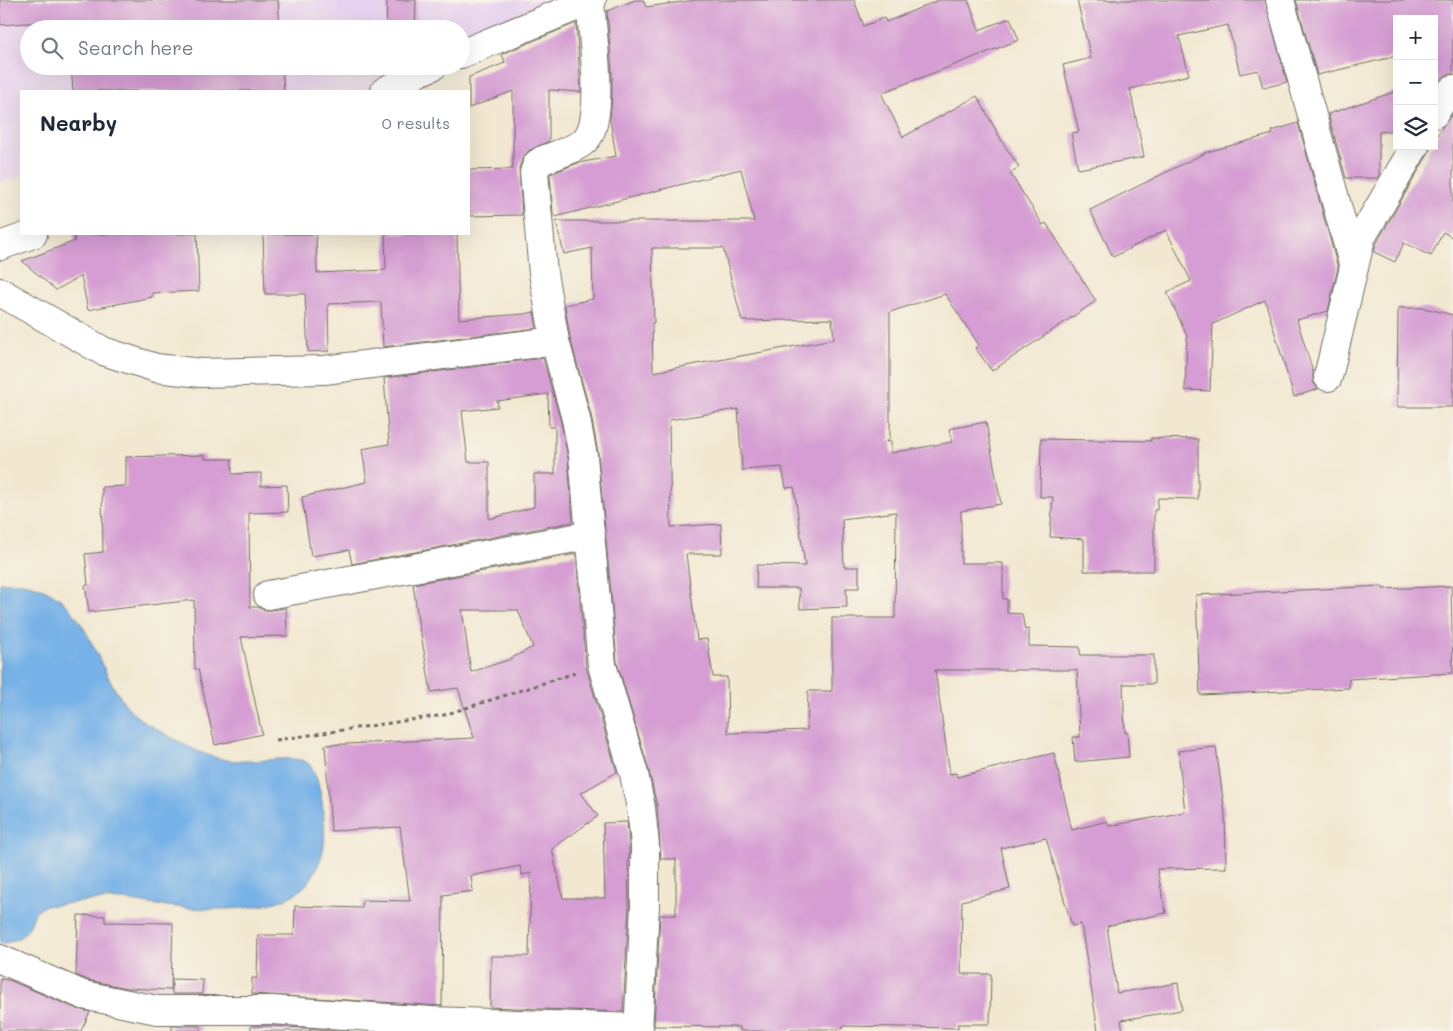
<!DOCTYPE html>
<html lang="en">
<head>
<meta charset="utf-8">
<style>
	:root { --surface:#fff; --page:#f6f6f7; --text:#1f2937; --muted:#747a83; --line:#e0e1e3 }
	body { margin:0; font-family:Mali,sans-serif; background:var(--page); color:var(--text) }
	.controls { position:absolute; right:15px; top:15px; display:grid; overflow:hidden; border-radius:0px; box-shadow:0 5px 20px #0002 }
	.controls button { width:45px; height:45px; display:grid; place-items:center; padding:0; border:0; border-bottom:1px solid var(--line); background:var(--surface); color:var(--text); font:25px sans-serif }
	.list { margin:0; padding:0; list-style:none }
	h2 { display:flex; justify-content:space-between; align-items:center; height:65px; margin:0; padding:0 20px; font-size:21px }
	h2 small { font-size:16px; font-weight:400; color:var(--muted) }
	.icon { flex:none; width:28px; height:28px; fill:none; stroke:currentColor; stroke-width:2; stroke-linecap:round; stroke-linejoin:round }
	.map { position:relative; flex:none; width:1453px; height:1031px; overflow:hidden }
	.search { position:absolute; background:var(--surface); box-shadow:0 5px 20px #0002; left:20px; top:20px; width:450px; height:55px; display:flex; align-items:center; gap:12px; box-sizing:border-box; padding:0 18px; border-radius:28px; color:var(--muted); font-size:19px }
	.panel { position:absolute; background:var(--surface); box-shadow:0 5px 20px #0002; left:20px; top:90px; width:450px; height:145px; border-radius:0px }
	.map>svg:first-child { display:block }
	.built { fill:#e7d2ef }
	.water { fill:#76b1e7; stroke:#506e89 }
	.building { fill:#d59dd3; fill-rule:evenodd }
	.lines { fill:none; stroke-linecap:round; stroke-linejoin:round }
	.street-casing { stroke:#716d65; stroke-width:30 }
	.path { stroke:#716d65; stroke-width:3; stroke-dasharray:4 4; stroke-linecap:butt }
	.street { stroke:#fff; stroke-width:28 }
</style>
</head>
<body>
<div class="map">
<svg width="1453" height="1031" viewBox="0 0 1453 1031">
	<rect width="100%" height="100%" fill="#f7f3e8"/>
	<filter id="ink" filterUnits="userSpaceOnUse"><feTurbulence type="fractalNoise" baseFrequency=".02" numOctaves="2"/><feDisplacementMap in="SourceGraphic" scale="10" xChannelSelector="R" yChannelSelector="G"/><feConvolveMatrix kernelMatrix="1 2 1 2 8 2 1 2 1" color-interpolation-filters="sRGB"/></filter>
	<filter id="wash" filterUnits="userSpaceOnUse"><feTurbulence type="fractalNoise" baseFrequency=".0096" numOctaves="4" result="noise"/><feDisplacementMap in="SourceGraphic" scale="20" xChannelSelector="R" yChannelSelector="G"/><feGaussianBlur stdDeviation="1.12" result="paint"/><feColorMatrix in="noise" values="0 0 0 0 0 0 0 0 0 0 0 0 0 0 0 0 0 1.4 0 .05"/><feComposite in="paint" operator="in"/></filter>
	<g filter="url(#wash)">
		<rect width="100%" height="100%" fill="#f2e8d1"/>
		<polygon class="built" points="0,0 559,0 461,45 461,29 29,29 29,66 416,66 362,91 21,91 21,178 0,182"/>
		<path class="water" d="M0 583C9 583 19 582 28 584 78 595 89 642 111 682 118 695 128 710 140 719 148 725 159 730 167 735 199 753 215 762 252 761 266 761 301 754 310 765 322 781 326 825 324 845 323 854 318 867 313 875 291 918 199 910 158 905 147 904 135 901 123 900 98 898 70 904 44 906L35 911C30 932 22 940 0 944Z"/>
		<g id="blocks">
			<g class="building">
				<polygon points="0,0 278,0 280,29 57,29 56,21 0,25"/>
				<polygon points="387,0 416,0 415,29 386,28"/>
				<path d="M635 0H643L646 7 696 0H854L864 26 884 18 886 22 939 0H968L979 30 1010 18 1019 40 881 93 903 137 977 96 1003 143 1019 167 1010 173 1043 225 1046 223 1096 301 992 371 975 348 979 345 945 294 890 312V438L886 442 891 441V453L952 442 949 429 986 422 1001 504 961 511V563H1003V599H1007V613L1022 614 1025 630 1029 629V646L1080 647V655H1154V684H1123L1125 733 1127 732 1129 757 1075 762 1073 737H1080L1077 670H935L950 774 956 773 957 777 1054 753 1072 830 1107 821 1109 826 1185 812 1178 751 1216 747 1225 814 1226 868 1157 869 1166 913 1107 926 1117 993 1178 983 1182 1010 1121 1020 1123 1031H1098L1081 924 1072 926 1046 838 1001 848 1010 889 962 901 961 974H991L990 1024H958V1028L843 1026V1029H791V1031H740V1027L654 1026 660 915H676V859H661L657 806 649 771 617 662 598 453 591 415 570 338 565 305 593 299 592 248 564 254 556 221H754L741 169 555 217 553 214 550 174 578 163 616 156 610 120 612 93V72L607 11ZM652 248H723L742 321 832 319 834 339 653 372 652 323H654ZM738 409 742 470 782 467 786 488 794 487 805 566 757 565 756 588H799L800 609 847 607 846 588H859V567H844L842 519 896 512 895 618H832V691H808L807 730 728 733 727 677H713L707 639 697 640 686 554H722L721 524 671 527 669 420Z"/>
				<polygon points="1077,0 1265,0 1287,82 1263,88 1258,70 1240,74 1228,25 1179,36 1189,75 1130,89 1144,157 1078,169 1071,133 1079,132 1063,65 1091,58"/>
				<polygon points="1296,0 1453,0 1453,74 1448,74 1442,78 1434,85 1434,19 1397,19 1397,56 1317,75"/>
				<polygon points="576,23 581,92 549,90 549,141 528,151 522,159 519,168 522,215 469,216 469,170 513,169 513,91 469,108 469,77 505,63 502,54"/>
				<polygon points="71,66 282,66 284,91 73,91"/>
				<polygon points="1397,91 1397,130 1379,132 1379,176 1378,178 1346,178 1328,114"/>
				<polygon points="1453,113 1453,238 1443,232 1431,256 1404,243 1395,262 1374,252 1376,244 1428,154 1431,146 1434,146 1434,141 1443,126"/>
				<polygon points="1298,123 1338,268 1328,311 1297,320 1313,372 1313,382 1318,389 1294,397 1265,300 1213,324 1210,391 1185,390 1187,336 1167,292 1191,281 1166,230 1113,257 1090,210 1207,152 1273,134 1272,131"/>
				<polygon points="73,234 197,234 199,291 152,293 152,297 88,310 81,276 56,290 22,261 75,241"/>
				<polygon points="263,234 316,234 317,273 386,270 385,234 457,234 459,319 524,314 534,312 537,328 383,347 381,302 328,304 329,351 308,352 305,294 265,294"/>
				<polygon points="1398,308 1424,308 1453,315 1453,407 1397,407"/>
				<path d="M543 358 561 422 568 458 573 522 352 564 349 550 311 556 302 497 367 482 362 449 389 444 384 378ZM548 394 549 427H555V474H534V507L489 519V462H468L462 411 498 407 497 401Z"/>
				<polygon points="1151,438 1198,439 1198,499 1158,498 1157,510 1154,510 1154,571 1084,571 1084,539 1050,537 1053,497 1040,497 1041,439 1151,441"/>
				<polygon points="205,455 205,459 232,459 232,474 261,473 261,486 287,485 288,512 249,513 250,607 258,607 263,610 270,610 286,608 287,636 241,637 262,734 215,745 198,669 195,669 194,600 89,612 85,585 88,585 85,554 103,552 102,487 126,486 126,457"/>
				<path d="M576 554 586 667 617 772 581 793 598 816 552 849 563 898H605L603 823 627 822 629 846V859H628L629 906 623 1012 490 1007 491 956H529L531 873 522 875 520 866 471 876 473 891 443 895 442 1006 252 994V978H257L258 935H294L295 906 362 908V900L410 901 400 827 331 831 325 745 474 738 458 688 431 692 421 634H420L413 584ZM462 610H518L533 647 508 660 471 672Z"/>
				<polygon points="1383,586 1383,589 1451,586 1453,673 1349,679 1349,688 1200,695 1196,595"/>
				<polygon points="78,915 105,916 105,922 173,923 171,990 127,988 88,980 76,975"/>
				<polygon points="0,979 9,980 77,1009 90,1012 81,1031 0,1031"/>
				<polygon points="172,979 203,980 202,994 172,994"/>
				<rect x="172" y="1026" width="29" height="5"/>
				<polygon points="251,1026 271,1026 349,1031 251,1031"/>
			</g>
		</g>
	</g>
	<g filter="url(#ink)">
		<use href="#blocks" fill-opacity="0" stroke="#716d65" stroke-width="1"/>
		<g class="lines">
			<g class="street-casing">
				<g id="street">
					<polyline points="1280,0 1354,267"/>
					<path d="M590 1C592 32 605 114 587 138 580 148 555 155 543 160L537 164 534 173 543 273 555 341 576 419 583 456 602 665 634 774 641 808 645 845V906L638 1031"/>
					<polyline points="461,54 592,0"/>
					<polyline points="385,91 419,72 433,66"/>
					<polyline points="1434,114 1444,98 1453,89"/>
					<polyline points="0,246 33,234"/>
					<polyline points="0,292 103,351 156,368 201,373 324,370 555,341"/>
					<polyline points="1328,377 1361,238 1415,146"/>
					<polyline points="268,595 591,535"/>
					<polyline points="0,959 83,995 157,1010 272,1010 431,1021 639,1028"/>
				</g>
			</g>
			<polyline class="path" points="276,740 444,715 575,673"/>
			<use href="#street" class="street"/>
		</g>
	</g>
</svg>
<div class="controls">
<button>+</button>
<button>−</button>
<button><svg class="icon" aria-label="layers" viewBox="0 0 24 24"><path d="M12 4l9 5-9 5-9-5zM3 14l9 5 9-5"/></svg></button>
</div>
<div class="search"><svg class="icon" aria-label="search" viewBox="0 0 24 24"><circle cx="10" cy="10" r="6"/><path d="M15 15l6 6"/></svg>Search here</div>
<section class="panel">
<h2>Nearby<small>0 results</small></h2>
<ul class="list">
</ul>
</section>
</div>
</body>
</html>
